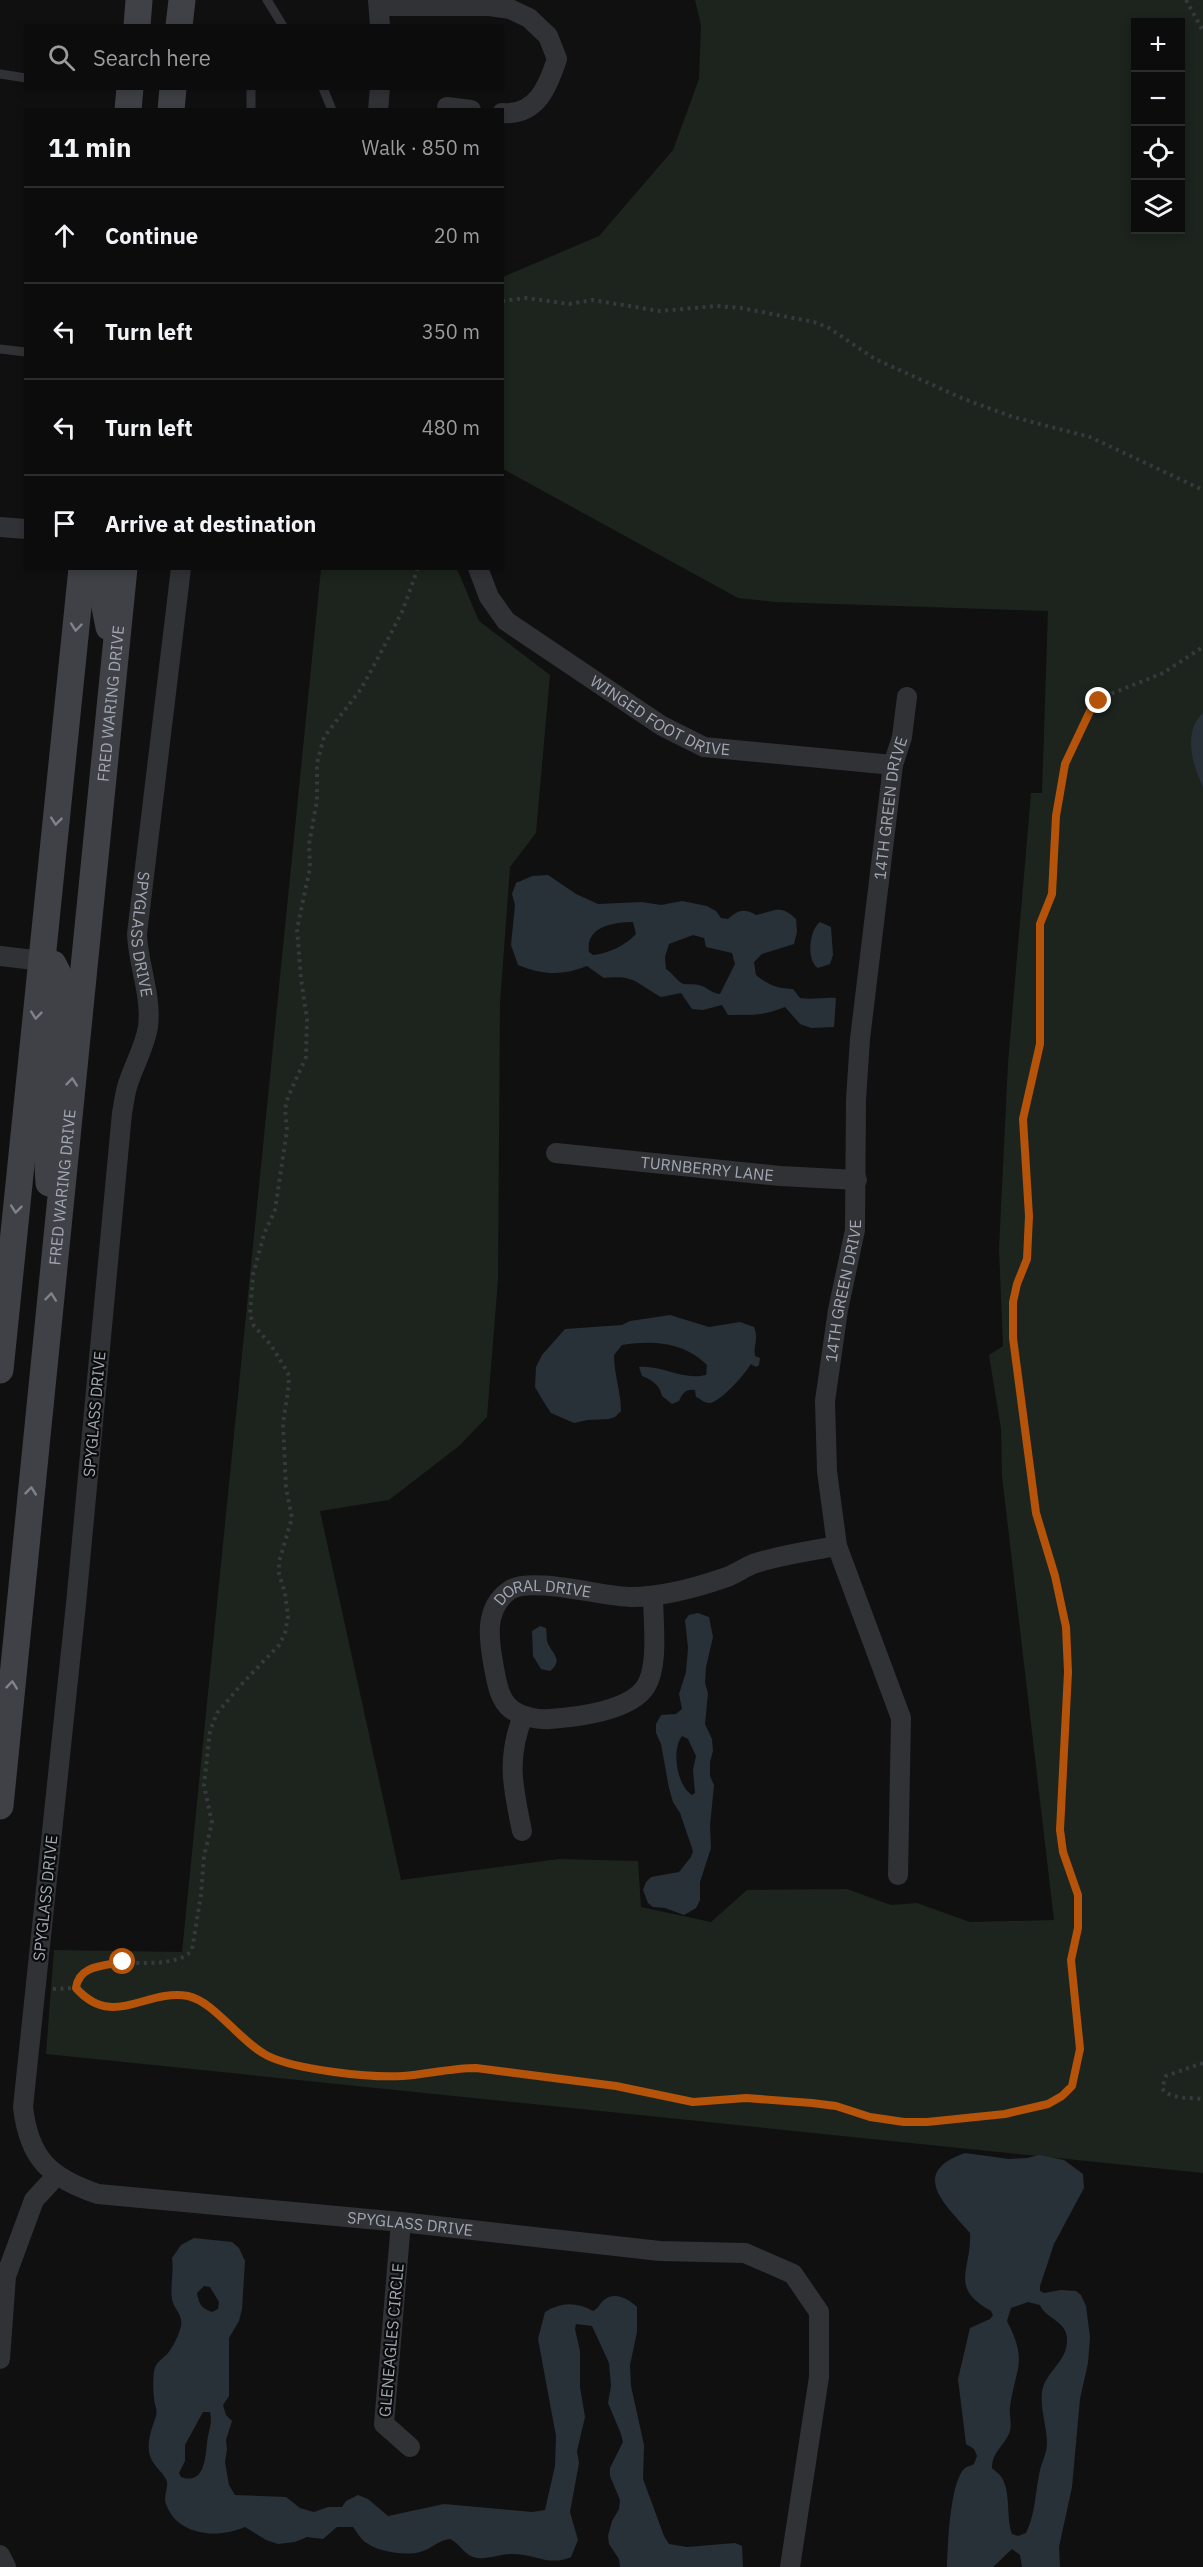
<!DOCTYPE html>
<html lang="en">
<head>
<meta charset="utf-8">
<style>
	:root { --surface:#0c0c0d; --page:#151516; --text:#f1f3f6; --muted:#9a9b9d; --line:#2c2c2e }
	body { margin:0; font-family:"IBM Plex Sans",sans-serif; background:var(--page); color:var(--text) }
	.controls { position:absolute; right:18px; top:18px; display:grid; overflow:hidden; border-radius:0px; box-shadow:0 3px 9px #0003 }
	.controls button { width:54px; height:54px; display:grid; place-items:center; padding:0; border:0; border-bottom:2px solid var(--line); background:var(--surface); color:var(--text); font:30px sans-serif }
	.stop { position:absolute; width:18px; height:18px; margin:-14px; border:4px solid #b45309; border-radius:50%; background:#fff }
	.stop.end { background:#b45309; border-color:#fff; box-shadow:0 2px 6px #0008 }
	.list { margin:0; padding:0; list-style:none }
	h2 { display:flex; justify-content:space-between; align-items:center; height:78px; margin:0; padding:0 24px; font-size:26px }
	h2 small { font-size:20px; font-weight:400; color:var(--muted) }
	.list li { display:grid; grid-template-columns:39px 1fr auto; gap:18px; align-items:center; box-sizing:border-box; height:96px; padding:0 24px; border-top:2px solid var(--line) }
	.list b { display:block; font-size:22px; white-space:nowrap }
	.list em { font-size:20px; font-style:normal; color:var(--muted) }
	.icon { flex:none; width:33px; height:33px; fill:none; stroke:currentColor; stroke-width:2; stroke-linecap:round; stroke-linejoin:round }
	.map { position:relative; flex:none; width:1203px; height:2567px; overflow:hidden }
	.search { position:absolute; background:var(--surface); box-shadow:0 3px 9px #0003; left:24px; top:24px; width:480px; height:66px; display:flex; align-items:center; gap:15px; box-sizing:border-box; padding:0 21px; border-radius:0px; color:var(--muted); font-size:22px }
	.panel { position:absolute; background:var(--surface); box-shadow:0 3px 9px #0003; left:24px; top:108px; width:480px; height:462px; border-radius:0px }
	.map>svg:first-child { display:block }
	.green { fill:#1c241d; fill-rule:evenodd }
	.water { fill:#283137; fill-rule:evenodd }
	.lines { fill:none; stroke-linecap:round; stroke-linejoin:round }
	.path { stroke:#37393d; stroke-width:4; stroke-dasharray:3 4.5; stroke-linecap:butt }
	.lane { stroke:#313236; stroke-width:9 }
	.street { stroke:#313236; stroke-width:20 }
	.secondary { stroke:#3f4146; stroke-width:27 }
	.oneway { stroke:#7f838d }
	.route { stroke:#b45309; stroke-width:8 }
	.labels { text-anchor:middle; stroke-width:4.5; stroke-linejoin:round; paint-order:stroke }
	.street-label { font-size:16px; fill:#a1a6b3; stroke:#0b0b0c }
</style>
</head>
<body>
<div class="map">
<svg width="1203" height="2567" viewBox="0 0 1203 2567">
	<rect width="100%" height="100%" fill="#101011"/>
	<path class="green" d="M695 0H1203V2173L46 2054 54 1950 182 1952 321 569H457L479 621 550 675 536 833 510 867 500 1003 498 1280 487 1417 459 1446 389 1500 320 1511 401 1880 559 1859 638 1861 641 1907 711 1922 747 1890 847 1889 891 1905 917 1903 970 1922 1054 1920 1002 1476 1001 1429 989 1355 1003 1346 999 1249 1008 1063 1031 793H1042L1048 611 775 602 738 598 503 469V277L599 236 673 150 699 79 701 25ZM1136 22H1180V230H1136Z"/>
	<g class="water">
		<path d="M1203 713V787C1193 766 1182 732 1203 713Z"/>
		<path d="M548 875 576 894 598 904 642 902 661 905 682 901 707 906 716 911 721 918 728 919C738 910 744 908 756 915 776 911 780 904 796 919L797 932 794 944 762 954 754 962 756 975C768 985 778 989 793 989L800 998C813 1000 824 997 836 998L834 1027 811 1028 800 1024 785 1007C760 1017 753 1014 728 1015L722 1005 703 1010 692 1009 681 993 661 997C635 983 636 975 604 978L587 966C563 976 542 975 518 965L511 945 515 905 512 894 516 883 532 876ZM633 922 636 934C626 945 608 954 593 955L589 952C585 927 613 922 633 922ZM693 935 704 938 706 947 732 953 735 964 720 994C711 993 707 987 699 985 692 983 685 986 680 982 675 978 672 973 666 969L665 957 669 944Z"/>
		<path d="M820 922 831 927 833 955 830 964 818 968C806 961 809 930 820 922Z"/>
		<path d="M670 1315 709 1327 740 1322 754 1327C759 1339 753 1346 755 1356L760 1358 759 1365 756 1367 751 1364C745 1374 720 1403 709 1403 704 1403 701 1399 696 1397L695 1390C685 1389 683 1393 679 1401L672 1404 662 1396C660 1385 652 1380 642 1376L639 1367C663 1365 682 1381 706 1375L707 1365C684 1342 653 1340 622 1345L614 1355C614 1374 621 1392 621 1411L615 1417 609 1419 588 1420 574 1423 551 1413 545 1404 535 1387 536 1367 542 1355 565 1329 622 1325 630 1321Z"/>
		<path d="M698 1613 709 1617 713 1637 706 1667 705 1683 708 1693 705 1724 712 1739 713 1751 710 1762V1776L714 1785 710 1826 711 1848 700 1882V1900L696 1908 684 1915 665 1908 653 1907 648 1903 643 1890 646 1882 651 1877 679 1872 691 1857 693 1851 680 1813 673 1802 669 1788 661 1744 656 1733V1724L661 1715 676 1714 682 1709 679 1694 686 1672 688 1648 685 1620 689 1615ZM682 1736 688 1739 696 1756 693 1770 695 1793 692 1795C677 1786 671 1750 682 1736Z"/>
		<path d="M540 1626 546 1628C547 1633 546 1639 548 1644 554 1655 563 1661 550 1671L541 1669 533 1656 532 1631Z"/>
		<path d="M965 2153 1009 2159 1027 2158 1039 2155 1064 2160 1083 2174 1084 2188 1054 2244 1040 2286V2291L1044 2293 1061 2290 1076 2291 1081 2295 1086 2306 1090 2337 1088 2363 1080 2399 1072 2487 1059 2547 1060 2567H1022L1020 2555 1012 2549 993 2567H947V2564C948 2544 950 2481 965 2468 968 2466 971 2466 974 2464L977 2456 974 2449 966 2444 958 2379 970 2328 990 2319 993 2315 991 2311C948 2287 972 2270 970 2233 947 2206 907 2173 965 2153ZM1028 2302 1040 2305C1046 2319 1067 2321 1067 2339 1068 2362 1045 2371 1042 2392 1040 2410 1047 2426 1047 2443 1047 2453 1042 2461 1040 2470 1035 2492 1036 2512 1026 2533L1018 2536 1012 2534C1006 2518 1011 2493 1002 2478 1000 2474 995 2471 992 2468 992 2451 1005 2446 1010 2431 1012 2423 1009 2415 1010 2407 1016 2366 1028 2362 1007 2321L1011 2308Z"/>
		<path d="M194 2238 232 2242 239 2248 245 2261 242 2309 239 2321 229 2338V2396L223 2405 226 2415 232 2421 226 2440 227 2449 225 2462 229 2485 235 2495 286 2497 300 2508 314 2512 328 2507H342L346 2501 358 2495 368 2499 388 2516 444 2504 532 2512 545 2510 555 2466 556 2436 538 2339 545 2312C561 2302 577 2302 593 2311 599 2308 599 2304 604 2300 614 2291 629 2299 637 2307V2332L630 2365 631 2386 644 2445 643 2479 664 2536 669 2544 687 2547 735 2543 742 2546 743 2567H620L619 2559 609 2544 608 2536 612 2521 619 2509 620 2500 610 2476V2468L623 2442 621 2434 608 2403 611 2386 609 2363 592 2326 576 2324 575 2329 580 2351V2387L585 2417 577 2451 579 2463 570 2512 578 2540 571 2557C550 2567 532 2553 511 2554 498 2554 485 2561 473 2557 463 2553 459 2543 450 2539 438 2540 432 2549 420 2552 405 2556 378 2552 365 2542 360 2538 357 2532 353 2527H337L323 2539 307 2537 295 2542 278 2544 266 2540 245 2527C218 2539 177 2536 166 2504 163 2497 168 2489 167 2482 166 2475 153 2466 150 2456 146 2443 152 2428 156 2416 158 2410 154 2404 154 2398 153 2389 153 2379 154 2371 156 2361 162 2360 168 2353 173 2347 183 2328 181 2320 180 2312 173 2307 172 2299 170 2285 174 2273 172 2258L181 2245ZM204 2286 210 2287 219 2302 218 2309 212 2312C201 2308 199 2304 197 2293ZM203 2412H210C212 2422 210 2427 208 2436 205 2453 207 2486 181 2477L179 2473 185 2461V2445Z"/>
	</g>
	<g class="lines">
		<g class="path">
			<polyline points="1186,0 1203,31"/>
			<polyline points="502,301 527,298 569,304 592,300 660,311 717,306 741,308 814,322 829,328 875,359 964,399 1013,417 1090,437 1203,490"/>
			<path d="M418 568 402 612 379 656 361 689 324 737 317 763V801L309 844 310 868 297 929 301 979 307 1019 306 1057 288 1097 285 1109 287 1130 275 1210 264 1234 253 1275 250 1315 254 1326 271 1345 288 1373 289 1384 283 1423 286 1488 292 1518 279 1562V1574L285 1593 288 1616 285 1633 279 1645 241 1685 217 1713 210 1731 204 1785 212 1823 204 1856 201 1895 192 1950C168 1979 82 1943 76 1988 113 2030 146 1988 188 1996 215 2002 240 2042 268 2056 297 2070 370 2078 403 2076 428 2074 452 2068 476 2068L616 2086 693 2102 746 2098 811 2103 836 2106 870 2117 904 2122H927L976 2115 1005 2114 1048 2104 1062 2096 1072 2086 1080 2049 1071 1961 1078 1928V1895L1063 1852 1060 1830 1068 1672 1066 1627 1055 1576 1036 1513 1013 1338V1302L1017 1283 1027 1259 1029 1216 1023 1119 1040 1044 1038 935 1040 923 1052 894 1053 847 1062 778 1065 764 1091 709 1108 695 1163 673 1203 647"/>
			<polyline points="53,1989 76,1988"/>
			<path d="M1203 2063 1166 2076 1162 2088C1169 2100 1190 2097 1203 2099"/>
		</g>
		<g class="lane">
			<polyline points="267,0 283,26"/>
			<polyline points="0,74 26,78"/>
			<polyline points="251,88 251,110"/>
			<polyline points="323,88 332,110"/>
			<polyline points="0,349 26,352"/>
		</g>
		<g class="street">
			<polyline points="378,0 380,26"/>
			<path d="M380 6H490L510 9 529 18 548 36 557 59C548 86 537 116 502 113"/>
			<polyline points="447,107 471,110"/>
			<polyline points="378,110 380,88"/>
			<polyline points="0,527 26,529"/>
			<path id="s1" d="M181 568 137 934C138 965 152 995 148 1027 145 1046 135 1063 129 1081 125 1091 124 1103 122 1113L76 1604 23 2107C29 2159 50 2178 98 2194L401 2222 660 2251 745 2253 793 2274 819 2312V2377L790 2567"/>
			<path id="s2" d="M478 568 489 597 506 621 662 726 704 747 893 765"/>
			<polyline points="0,956 42,961"/>
			<path id="s3" d="M556 1153 780 1176 857 1180"/>
			<path id="s4" d="M653 1596C653 1621 659 1665 646 1686 631 1711 577 1717 550 1719 538 1720 522 1717 511 1709 499 1699 497 1683 494 1668 489 1641 483 1608 510 1590 531 1576 604 1597 631 1597 662 1597 695 1588 724 1578 734 1575 743 1568 753 1564 780 1555 809 1551 837 1546"/>
			<path d="M522 1831C513 1788 506 1759 523 1716"/>
			<path id="s5" d="M898 1875 901 1718 837 1546 827 1471 825 1401 838 1310 855 1230 856 1100 860 1039 893 765 902 737 907 697"/>
			<polyline points="401,2222 384,2424 410,2447"/>
			<polyline points="0,2359 6,2276 34,2200 57,2175"/>
			<polyline points="0,2555 6,2567"/>
		</g>
		<g class="secondary">
			<polyline points="137,26 139,0"/>
			<polyline points="179,26 182,0"/>
			<polyline points="128,110 130,88"/>
			<polyline points="171,110 173,88"/>
			<polyline points="102,568 103,597 109,627"/>
			<polyline points="42,961 53,964 59,976 46,1132 49,1183"/>
			<polyline points="0,1370 82,568"/>
			<path id="s6" d="M0 1806 124 568"/>
		</g>
	</g>
	<defs><path id="oneway-chevron" d="M-2-3.5L2.5 0L-2 3.5" fill="none" stroke-width="1.6" stroke-linecap="round" stroke-linejoin="round" transform="scale(1.5)"/></defs>
	<g class="oneway">
		<use href="#oneway-chevron" transform="translate(76 627) rotate(96)"/>
		<use href="#oneway-chevron" transform="translate(56 821) rotate(96)"/>
		<use href="#oneway-chevron" transform="translate(36 1015) rotate(96)"/>
		<use href="#oneway-chevron" transform="translate(72 1082) rotate(-84)"/>
		<use href="#oneway-chevron" transform="translate(16 1209) rotate(96)"/>
		<use href="#oneway-chevron" transform="translate(51 1297) rotate(-84)"/>
		<use href="#oneway-chevron" transform="translate(31 1491) rotate(-84)"/>
		<use href="#oneway-chevron" transform="translate(12 1685) rotate(-84)"/>
	</g>
	<g class="lines">
		<path class="route" d="M123 1962C104 1966 79 1965 76 1988 113 2030 146 1988 188 1996 215 2002 240 2042 268 2056 297 2070 370 2078 403 2076 428 2074 452 2068 476 2068L616 2086 693 2102 746 2098 812 2103 836 2106 870 2117 904 2122H927L1005 2114 1048 2104 1062 2096 1072 2086 1080 2049 1071 1960 1078 1928V1895L1063 1852 1060 1830 1068 1672 1066 1627 1055 1576 1036 1513 1013 1338V1302L1017 1284 1027 1259 1029 1216 1023 1119 1040 1044V924L1052 894 1056 816 1065 764 1091 709 1099 701"/>
	</g>
	<g class="labels">
		<g class="street-label">
			<text dy="6" stroke="none"><textPath href="#s6" startOffset="1108">FRED WARING DRIVE</textPath></text>
			<text dy="6" stroke="none"><textPath href="#s2" startOffset="243">WINGED FOOT DRIVE</textPath></text>
			<text dy="6" stroke="none"><textPath href="#s5" startOffset="1084">14TH GREEN DRIVE</textPath></text>
			<text dy="6" stroke="none"><textPath href="#s1" startOffset="369">SPYGLASS DRIVE</textPath></text>
			<text dy="6" stroke="none"><textPath href="#s3" startOffset="152">TURNBERRY LANE</textPath></text>
			<text dy="6" stroke="none"><textPath href="#s6" startOffset="622">FRED WARING DRIVE</textPath></text>
			<text dy="6" stroke="none"><textPath href="#s5" startOffset="598">14TH GREEN DRIVE</textPath></text>
			<text transform="translate(94 1414) rotate(-85)" y="6">SPYGLASS DRIVE</text>
			<text dy="6" stroke="none"><textPath href="#s4" startOffset="399">DORAL DRIVE</textPath></text>
			<text transform="translate(45 1898) rotate(-84)" y="6">SPYGLASS DRIVE</text>
			<text dy="6" stroke="none"><textPath href="#s1" startOffset="1989">SPYGLASS DRIVE</textPath></text>
			<text transform="translate(391 2340) rotate(-85)" y="6">GLENEAGLES CIRCLE</text>
		</g>
	</g>
</svg>
<div class="controls">
<button>+</button>
<button>−</button>
<button><svg class="icon" aria-label="locate" viewBox="0 0 24 24"><circle cx="12" cy="12" r="6"/><path d="M12 2v4M12 18v4M2 12h4M18 12h4"/></svg></button>
<button><svg class="icon" aria-label="layers" viewBox="0 0 24 24"><path d="M12 4l9 5-9 5-9-5zM3 14l9 5 9-5"/></svg></button>
</div>
<div class="stop" style="left:123px;top:1962px"></div>
<div class="stop end" style="left:1099px;top:701px"></div>
<div class="search"><svg class="icon" aria-label="search" viewBox="0 0 24 24"><circle cx="10" cy="10" r="6"/><path d="M15 15l6 6"/></svg>Search here</div>
<section class="panel">
<h2>11 min<small>Walk · 850 m</small></h2>
<ul class="list">
<li><svg class="icon" aria-label="ahead" viewBox="0 0 24 24"><path d="M12 20V5M6 11l6-6 6 6"/></svg><div><b>Continue</b></div><em>20 m</em></li>
<li><svg class="icon" aria-label="left" viewBox="0 0 24 24"><path d="M17 20v-9H6M10 6l-5 5 5 5"/></svg><div><b>Turn left</b></div><em>350 m</em></li>
<li><svg class="icon" aria-label="left" viewBox="0 0 24 24"><path d="M17 20v-9H6M10 6l-5 5 5 5"/></svg><div><b>Turn left</b></div><em>480 m</em></li>
<li><svg class="icon" aria-label="arrive" viewBox="0 0 24 24"><path d="M6 21V4h12l-3 4 3 4H6"/></svg><div><b>Arrive at destination</b></div></li>
</ul>
</section>
</div>
</body>
</html>
